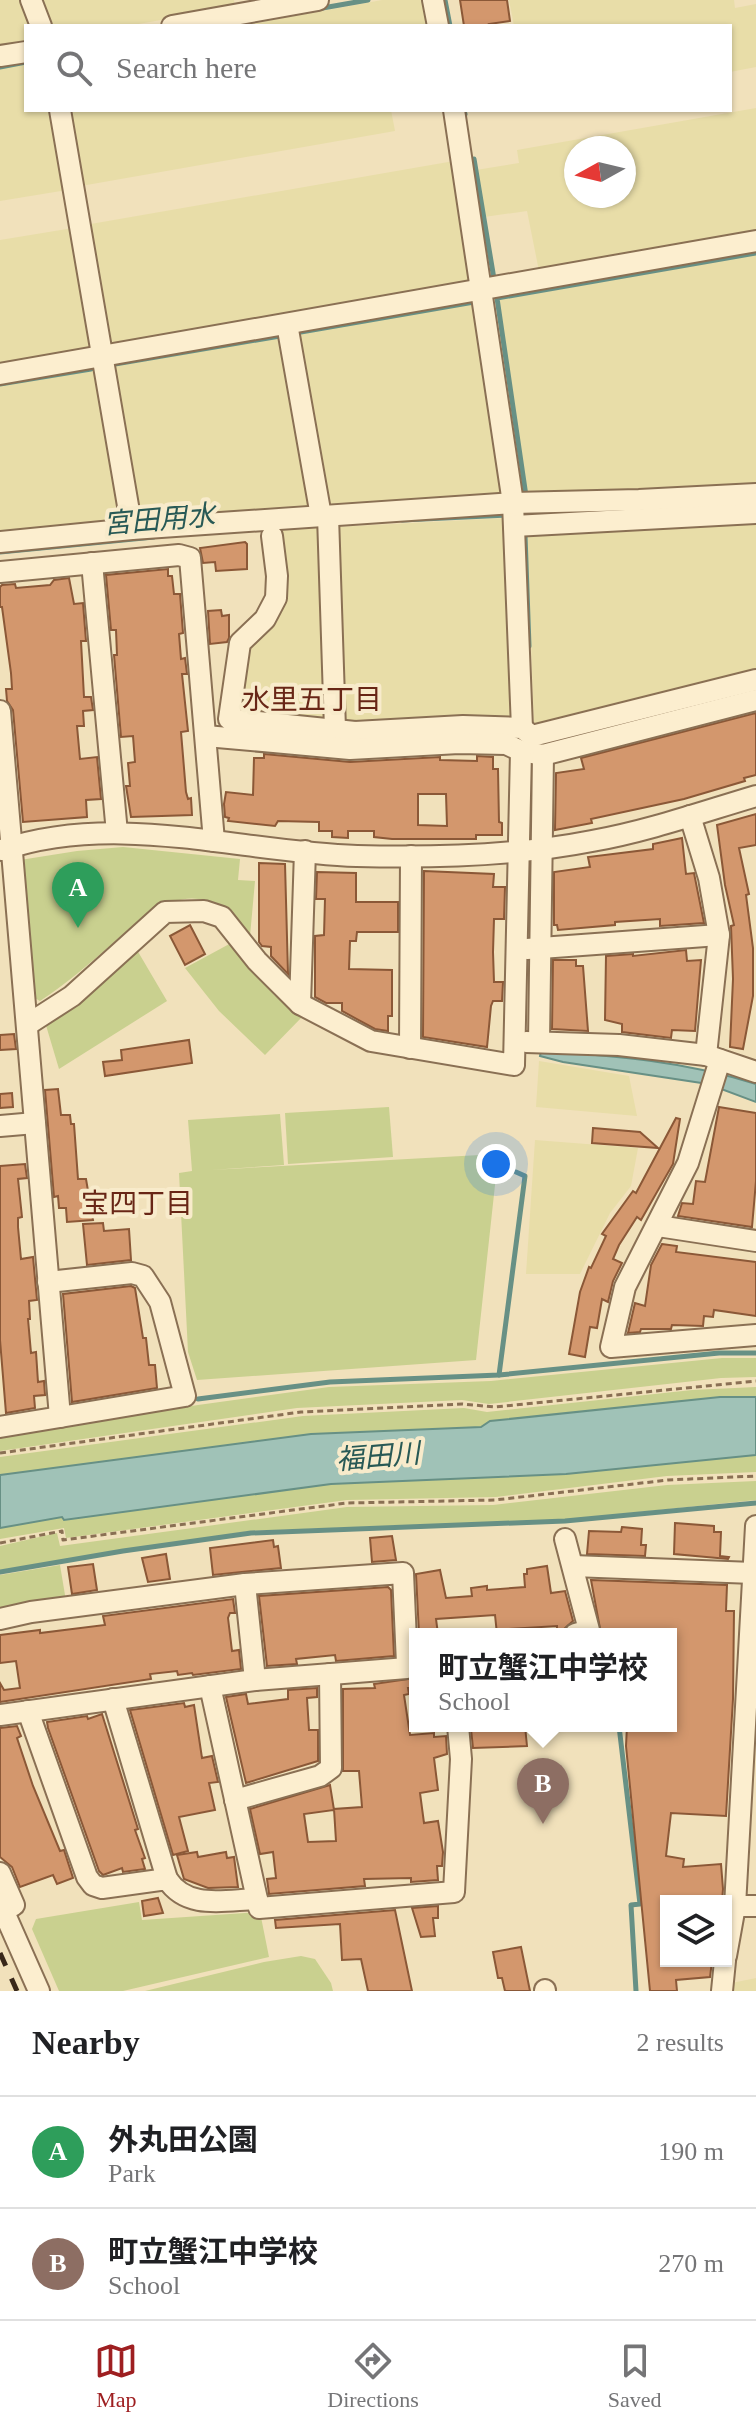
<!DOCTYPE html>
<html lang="en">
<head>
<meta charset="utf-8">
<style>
	:root { --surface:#fff; --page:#f6f6f6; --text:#202124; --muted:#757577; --line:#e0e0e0; --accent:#9e1f21 }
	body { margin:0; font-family:"Times New Roman","Noto Sans JP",serif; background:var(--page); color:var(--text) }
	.controls { position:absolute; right:24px; bottom:24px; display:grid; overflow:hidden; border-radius:0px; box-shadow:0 2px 6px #0004 }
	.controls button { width:72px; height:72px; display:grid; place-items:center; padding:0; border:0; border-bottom:2px solid var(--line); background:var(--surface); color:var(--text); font:40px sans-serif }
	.compass { position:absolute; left:564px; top:136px; width:72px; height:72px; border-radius:50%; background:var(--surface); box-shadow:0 2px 6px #0004; rotate:262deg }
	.you { position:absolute; left:496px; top:1164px; width:28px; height:28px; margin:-20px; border:6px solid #fff; border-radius:50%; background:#1a73e8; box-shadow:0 0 0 12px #1a73e833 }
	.badge { display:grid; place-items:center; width:52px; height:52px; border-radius:50%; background:var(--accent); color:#fff; font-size:26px; font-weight:700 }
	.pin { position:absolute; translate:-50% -66px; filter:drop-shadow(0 2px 4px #0008) }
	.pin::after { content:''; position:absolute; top:42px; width:28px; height:24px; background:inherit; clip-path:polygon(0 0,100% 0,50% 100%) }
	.popup { position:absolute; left:409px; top:1628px; width:268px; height:104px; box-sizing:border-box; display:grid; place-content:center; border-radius:0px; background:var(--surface); filter:drop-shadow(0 2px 6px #0005); font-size:26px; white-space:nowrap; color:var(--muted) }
	.popup b { font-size:30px; color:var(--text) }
	.popup::after { content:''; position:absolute; left:50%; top:100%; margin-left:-16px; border:16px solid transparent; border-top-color:var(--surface) }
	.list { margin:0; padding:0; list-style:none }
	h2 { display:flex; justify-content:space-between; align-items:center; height:104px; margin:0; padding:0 32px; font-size:34px }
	h2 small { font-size:26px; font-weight:400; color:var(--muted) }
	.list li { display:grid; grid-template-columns:52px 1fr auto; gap:24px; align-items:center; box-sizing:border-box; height:112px; padding:0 32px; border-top:2px solid var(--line) }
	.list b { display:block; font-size:30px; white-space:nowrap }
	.list p { margin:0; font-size:26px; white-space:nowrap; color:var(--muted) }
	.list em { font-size:26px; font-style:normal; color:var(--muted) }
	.icon { flex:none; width:44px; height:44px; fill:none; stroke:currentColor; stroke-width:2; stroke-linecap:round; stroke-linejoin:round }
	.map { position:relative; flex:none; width:756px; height:1991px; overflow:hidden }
	.search { position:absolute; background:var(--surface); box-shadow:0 2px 6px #0004; left:24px; right:24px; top:24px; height:88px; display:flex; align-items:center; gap:20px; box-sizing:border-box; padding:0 28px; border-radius:0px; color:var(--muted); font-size:30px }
	.sheet { height:328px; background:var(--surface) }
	nav { display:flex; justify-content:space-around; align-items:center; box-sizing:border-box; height:112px; border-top:2px solid var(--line); background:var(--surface); font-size:22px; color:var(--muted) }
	nav a { display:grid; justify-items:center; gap:4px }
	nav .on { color:var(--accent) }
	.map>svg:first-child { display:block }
	.farmland { fill:#e8dda8; fill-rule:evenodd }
	.green { fill:#c9d08f }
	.water { fill:#a0c2b7; stroke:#679085; stroke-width:2 }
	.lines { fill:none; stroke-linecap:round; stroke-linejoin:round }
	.stream { stroke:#679085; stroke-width:5 }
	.building { fill:#d3976d; stroke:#8b5837; stroke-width:2; fill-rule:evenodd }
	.minor-casing { stroke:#8a7054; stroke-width:24 }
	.path { stroke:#8a7054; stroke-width:3; stroke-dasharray:6 4; stroke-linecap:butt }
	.minor { stroke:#fceecf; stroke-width:20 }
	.rail { stroke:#38281a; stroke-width:5; stroke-dasharray:14 14; stroke-linecap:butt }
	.labels { text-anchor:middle; stroke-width:8; stroke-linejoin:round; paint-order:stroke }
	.water-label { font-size:28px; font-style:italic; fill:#285955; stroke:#f8ebcb }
	.neighbourhood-label { font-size:28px; fill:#682616; stroke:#f8ebcb }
</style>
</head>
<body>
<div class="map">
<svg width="756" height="1991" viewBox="0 0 756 1991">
	<rect width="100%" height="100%" fill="#f1e1bb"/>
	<g class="farmland">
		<polygon points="0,0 23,0 33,26 26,26 26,42 0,47"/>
		<polygon points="39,0 234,0 235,7 127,26 48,26"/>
		<polygon points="382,0 424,0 428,26 240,26"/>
		<polygon points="509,0 734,0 735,8 756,4 756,67 730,72 730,26 514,26"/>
		<polygon points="26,64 26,110 52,110 67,190 0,201 0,69"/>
		<path d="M756 108V233L539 271 527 211 484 217 476 170 519 163 517 150ZM576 148H624V196H576Z"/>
		<polygon points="67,110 391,110 395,131 81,186"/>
		<polygon points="454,161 474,278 466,286 111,349 85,225"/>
		<polygon points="73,228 94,347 89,352 0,367 0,240"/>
		<polygon points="756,255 756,487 527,497 499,300"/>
		<polygon points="475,303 506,492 499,498 324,508 294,335"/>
		<polygon points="283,337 313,505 308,509 144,522 135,513 113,366"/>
		<polygon points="92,371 98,373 123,514 119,524 0,536 0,386"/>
		<polygon points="506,518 515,717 511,720 350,725 342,718 337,527"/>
		<polygon points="756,524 756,674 534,725 527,535"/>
		<polygon points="323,528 330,716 324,722 242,715 236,706 244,645 267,624 275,530"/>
		<polygon points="539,1061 629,1076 637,1116 536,1107"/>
		<polygon points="535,1140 638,1148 631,1186 610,1213 580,1274 526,1274"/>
		<polygon points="756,1978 756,1991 728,1991 727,1984"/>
	</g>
	<g class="green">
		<path d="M123 847 240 859 238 880 255 881 250 936C200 872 163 900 112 944 89 964 66 984 40 1001L31 996 20 860 77 851Z"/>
		<polygon points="233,942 274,995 302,1017 265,1055 219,1011 185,968"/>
		<polygon points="137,950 167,1001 59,1069 45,1022 66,1013"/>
		<polygon points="389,1107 393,1157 288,1164 285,1113"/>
		<polygon points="280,1114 284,1165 210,1170 480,1155 496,1176 476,1360 197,1380 188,1352 179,1173 192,1171 188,1120"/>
		<polygon points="722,1358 756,1358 756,1377 721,1378 489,1404 462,1400 297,1408 0,1451 0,1436 198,1405 329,1387 491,1381"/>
		<polygon points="756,1387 756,1397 720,1397 490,1421 481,1427 311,1434 0,1475 0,1457 303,1416 464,1408 487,1412 692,1390"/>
		<polygon points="756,1455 756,1472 667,1476 496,1497 347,1500 66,1538 64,1528 0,1539 0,1528 63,1517 64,1520 331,1484 566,1474"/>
		<polygon points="756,1481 756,1500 561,1520 250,1531 0,1570 0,1546 57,1533 60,1546 347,1507 493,1505 667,1485"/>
		<polygon points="60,1565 66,1601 0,1612 0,1575"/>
		<polygon points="139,1902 142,1920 260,1912 269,1957 123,1991 59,1991 32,1929 36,1919"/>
		<polygon points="301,1956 315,1959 331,1983 333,1991 145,1991 264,1962"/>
	</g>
	<g class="water">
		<path d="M541 1051C617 1056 683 1061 756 1084V1102L708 1084 563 1062 540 1056Z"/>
		<polygon points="720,1397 756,1397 756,1455 566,1474 331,1484 64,1520 62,1517 0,1528 0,1475 311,1434 481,1427 490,1421"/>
	</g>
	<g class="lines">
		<g class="stream">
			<polyline points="445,0 450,26"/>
			<polyline points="317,9 368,0"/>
			<polyline points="0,67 26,62"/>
			<polyline points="464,110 465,114"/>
			<polyline points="474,159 494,279"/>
			<polyline points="295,333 474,302"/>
			<polyline points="115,364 280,336"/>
			<polyline points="0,384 91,369"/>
			<polyline points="526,496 497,298 756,253"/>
			<polyline points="521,514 592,512"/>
			<polyline points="402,520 508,515"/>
			<polyline points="525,535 529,646"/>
			<polyline points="0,552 154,537"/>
			<polyline points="499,1375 525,1176 516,1172"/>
			<polyline points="198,1399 330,1382 499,1375 719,1353 756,1353"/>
			<polyline points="0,1572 123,1551 251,1533 565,1521 756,1503"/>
			<polyline points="619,1726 640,1904 631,1905 636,1991"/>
		</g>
	</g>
	<g class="building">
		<polygon points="460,0 507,0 510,21 489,24 490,26 464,26"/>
		<polygon points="245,542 247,544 247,569 216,571 215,562 203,563 200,548"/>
		<polygon points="168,569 168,576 172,576 174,594 180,594 183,633 179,634 181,659 185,658 187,674 182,674 188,731 181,732 186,792 188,799 191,798 192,815 131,817 126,786 130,786 128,763 135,762 133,736 121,737 114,655 117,655 116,630 111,630 106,575"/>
		<polygon points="69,578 74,604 83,603 86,641 81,641 84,697 91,697 93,710 83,711 84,726 77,726 80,759 97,757 101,799 86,800 87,817 23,822 13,710 7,701 6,689 12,689 11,673 2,607 0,607 0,587 2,585 15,584 16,588 50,585 54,580"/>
		<polygon points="221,610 222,616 229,615 229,638 227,642 210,644 208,611"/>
		<polygon points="756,713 756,775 744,778 745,781 684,799 591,819 592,823 555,830 556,773 584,769 581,758"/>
		<path d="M264 754 350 762 440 757V760L477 761V756L493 757V769H498L499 822 502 823V835H476V839H392L374 837V831H348V838L332 837V831H319V822L278 821 275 826 228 821 229 818 225 817 224 804 226 792 253 795 254 758H264ZM418 794H446L447 826 418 825Z"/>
		<polygon points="756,814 756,845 739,848 749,894 746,895 753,948 753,996 743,1049 730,1047 733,979 731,926 734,925 725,885 717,825"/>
		<polygon points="682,838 686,874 694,873 704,923 660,926 660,919 615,922 615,925 558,930 557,925 554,925 554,872 590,867 588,857 653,849 653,844"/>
		<polygon points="259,863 285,864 288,974 271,956 271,947 262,946 259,942"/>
		<polygon points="424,871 494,874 493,887 505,887 504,919 494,919 493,952 494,982 503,982 502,1001 493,1001 491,1006 487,1047 423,1037"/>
		<polygon points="317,872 356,873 356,902 398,902 398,932 357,932 356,941 350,941 349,969 392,970 392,1016 388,1016 388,1031 375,1029 342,1011 342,1003 326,1003 315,997 315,936 324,935 325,899 316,899"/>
		<polygon points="190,925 205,954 185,965 170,936"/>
		<polygon points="686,950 687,961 701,960 695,1031 672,1030 671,1038 622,1032 622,1024 605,1020 606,956 633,954 633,956"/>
		<polygon points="553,960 576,960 576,966 583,966 588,1031 552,1029"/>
		<polygon points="14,1034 16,1049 0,1050 0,1035"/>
		<polygon points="189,1040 192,1063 105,1076 103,1062 122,1060 121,1050"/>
		<polygon points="58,1089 61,1115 70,1115 71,1124 74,1124 78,1179 86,1179 93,1220 67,1222 66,1208 59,1208 58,1196 54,1197 45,1090"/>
		<polygon points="12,1093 13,1107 0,1108 0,1094"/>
		<polygon points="719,1107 756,1113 756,1181 752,1227 678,1216 682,1203 693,1204 696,1181 705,1182"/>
		<polygon points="676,1118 680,1119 673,1164 641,1220 637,1217 619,1245 613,1259 622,1263 613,1281 608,1302 602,1299 597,1328 590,1327 585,1357 569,1354 580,1292 589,1267 591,1268 606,1236 602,1234 633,1191 636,1193"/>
		<polygon points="593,1128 640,1132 658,1148 592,1143"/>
		<polygon points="25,1164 27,1178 18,1179 22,1217 18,1218 18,1227 21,1259 33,1257 37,1300 29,1301 30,1319 28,1319 31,1353 36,1352 38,1382 44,1381 45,1395 34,1396 35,1408 6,1413 0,1340 0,1166"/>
		<polygon points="103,1223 104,1231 129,1229 131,1260 87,1265 83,1224"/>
		<polygon points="662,1244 677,1246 676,1252 756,1262 756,1316 714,1310 713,1317 704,1316 703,1326 672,1325 671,1329 641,1329 640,1332 628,1333 635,1303 645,1306 651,1265"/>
		<polygon points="131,1286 135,1288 143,1338 146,1338 149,1365 155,1365 157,1388 72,1402 63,1294"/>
		<polygon points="675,1523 714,1526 714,1532 721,1532 720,1556 729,1557 728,1559 674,1554"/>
		<polygon points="622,1527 642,1529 641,1545 646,1545 645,1556 587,1554 589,1531 621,1532"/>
		<polygon points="392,1536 396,1560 372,1562 370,1538"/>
		<polygon points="273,1540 274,1547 278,1546 281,1568 213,1575 210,1548"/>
		<polygon points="166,1554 170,1579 148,1582 142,1558"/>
		<polygon points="93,1564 97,1590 72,1594 68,1567"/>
		<polygon points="547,1566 551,1593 565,1591 573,1621 563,1630 557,1631 557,1626 510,1629 511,1632 497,1634 495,1615 436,1619 438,1634 419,1634 416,1574 440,1570 446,1598 472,1596 471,1588 487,1586 487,1590 525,1587 524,1574 527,1574 527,1569"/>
		<polygon points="591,1580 727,1585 726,1611 734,1611 733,1699 726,1816 671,1813 666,1856 684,1859 683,1867 721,1864 723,1889 722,1901 704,1901 703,1896 666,1899 666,1961 712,1961 710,1977 676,1980 677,1991 650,1991 626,1746 627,1726 671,1726 671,1634 601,1634"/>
		<polygon points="388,1587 391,1590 394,1656 336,1661 335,1655 296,1659 297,1664 267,1666 259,1596"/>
		<polygon points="233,1599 235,1613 230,1613 228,1618 232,1651 239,1650 241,1669 193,1675 192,1673 178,1675 177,1671 150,1674 151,1679 0,1702 0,1683 4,1690 20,1688 16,1661 0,1663 0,1635 40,1630 40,1633 105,1625 103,1616"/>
		<polygon points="415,1678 415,1688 408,1688 409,1694 404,1695 410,1735 434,1733 434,1737 446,1736 447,1754 434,1758 438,1790 420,1793 424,1823 438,1821 443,1852 442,1866 437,1866 438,1880 411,1882 411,1878 364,1879 365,1886 269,1894 267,1879 276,1878 273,1852 260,1854 250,1809 330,1785 334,1810 304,1814 308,1842 336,1841 334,1809 362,1807 359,1771 343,1771 343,1689 375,1688 374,1684"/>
		<polygon points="317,1688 317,1697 307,1698 309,1730 318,1730 318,1761 246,1783 226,1697 246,1694 248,1704 288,1699 288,1690"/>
		<polygon points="184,1703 185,1707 194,1705 202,1758 212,1756 218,1782 209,1783 215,1810 179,1817 188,1851 173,1855 130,1710"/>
		<polygon points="102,1714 138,1829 135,1830 145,1858 142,1859 145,1869 123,1872 122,1868 103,1875 99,1871 48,1728 47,1722 87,1716 88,1719"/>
		<polygon points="17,1726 21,1736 17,1738 33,1786 60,1851 64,1850 73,1878 57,1884 53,1875 20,1887 12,1867 0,1857 0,1728"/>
		<polygon points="525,1726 527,1746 473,1748 471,1729"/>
		<polygon points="197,1852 198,1857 226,1852 227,1858 234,1857 238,1887 208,1888 184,1879 177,1855"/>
		<polygon points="158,1898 163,1913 144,1916 142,1901"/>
		<polygon points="438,1906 438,1918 433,1918 435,1936 421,1937 412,1908"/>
		<polygon points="395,1910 412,1991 368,1991 361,1959 342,1960 340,1924 276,1928 275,1920"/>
		<polygon points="521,1947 530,1991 505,1991 502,1978 498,1978 493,1952"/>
	</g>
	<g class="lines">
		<g class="minor-casing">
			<g id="minor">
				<polyline points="31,0 41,26"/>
				<polyline points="433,0 438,26"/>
				<polyline points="172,26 318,0"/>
				<polyline points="0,56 26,52"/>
				<polyline points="60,110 132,529"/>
				<polyline points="454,110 513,503 522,728"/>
				<polyline points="287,324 321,516"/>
				<polyline points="0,374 756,241"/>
				<polyline points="328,516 335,729"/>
				<polyline points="514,526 756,513"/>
				<polyline points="272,536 277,576 276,598 265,619 240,643 229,719 355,732 463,726 522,728 532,736 756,680"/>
				<polyline points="0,542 132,529 513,503 639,500 756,494"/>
				<polyline points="92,563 117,833"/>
				<polyline points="0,572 179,555 190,558 214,841"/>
				<polyline points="0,711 60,1417 0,1427"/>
				<polyline points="206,736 350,749 459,743 506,744 521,751 543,755 756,700"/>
				<polyline points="690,816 709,878 719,935 706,1055"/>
				<path d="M2 850C117 811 239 852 357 856 434 858 516 856 592 841 648 831 702 812 756 796"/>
				<polyline points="527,949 719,935"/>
				<polyline points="300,1004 305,851"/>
				<polyline points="27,1025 72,996 165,912 204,911 222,917 257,961 300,1004 371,1041 514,1065 521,751"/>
				<polyline points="526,1042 619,1045 706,1055 756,1072"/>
				<polyline points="539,1042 543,755"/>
				<polyline points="410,1048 411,856"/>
				<polyline points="720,1060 688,1163 625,1287 611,1347 756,1335"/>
				<polyline points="0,1126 35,1123"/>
				<polyline points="658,1226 756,1241"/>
				<polyline points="48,1282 132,1273 143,1276 160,1302 185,1396 60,1417"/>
				<polyline points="565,1539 589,1630 575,1634"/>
				<polyline points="573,1566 753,1573"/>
				<polyline points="245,1584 255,1680"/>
				<polyline points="0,1619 31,1612 245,1584 403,1573 407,1664 407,1668 255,1680 0,1715"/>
				<polyline points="113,1699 167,1879"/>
				<path d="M28 1711 87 1877 93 1885 102 1888 167 1879C187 1910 224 1900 257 1899L210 1686"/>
				<polyline points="235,1800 320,1776 331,1768 330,1674"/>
				<polyline points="0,1873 14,1905 3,1911"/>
				<polyline points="257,1899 259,1908 454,1892 461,1759 458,1726"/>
				<polyline points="0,1903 39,1991"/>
				<polyline points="735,1906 756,1906"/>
				<polyline points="726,1956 735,1906 756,1526"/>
				<polyline points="545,1990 545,1991"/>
				<polyline points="722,1991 725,1961"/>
			</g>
		</g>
		<g class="path">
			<polyline points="0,1453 301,1412 462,1404 495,1407 756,1381"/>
			<polyline points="0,1543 62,1531 63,1540 347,1503 495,1500 668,1480 756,1476"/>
		</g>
		<use href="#minor" class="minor"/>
		<polyline class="rail" points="0,1953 17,1991"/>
	</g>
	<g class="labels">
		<g class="water-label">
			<text transform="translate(159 519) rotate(-5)" y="10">宮田用水</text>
			<text transform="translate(378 1456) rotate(-5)" y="10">福田川</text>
		</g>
		<g class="neighbourhood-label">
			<text x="312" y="709">水里五丁目</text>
			<text x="137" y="1213">宝四丁目</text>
		</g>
	</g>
</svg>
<div class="controls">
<button><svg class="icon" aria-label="layers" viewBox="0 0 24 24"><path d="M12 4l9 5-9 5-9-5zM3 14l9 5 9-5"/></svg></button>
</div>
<svg class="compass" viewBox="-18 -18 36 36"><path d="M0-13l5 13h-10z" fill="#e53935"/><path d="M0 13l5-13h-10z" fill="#757577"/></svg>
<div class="you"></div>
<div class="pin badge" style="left:78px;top:928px;background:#2e9e5b">A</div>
<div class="pin badge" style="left:543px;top:1824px;background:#8d6e63">B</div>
<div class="popup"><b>町立蟹江中学校</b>School</div>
<div class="search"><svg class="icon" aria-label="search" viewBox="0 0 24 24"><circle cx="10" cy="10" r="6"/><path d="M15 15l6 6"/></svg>Search here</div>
</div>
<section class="sheet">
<h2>Nearby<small>2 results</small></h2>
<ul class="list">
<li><span class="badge" style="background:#2e9e5b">A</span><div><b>外丸田公園</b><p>Park</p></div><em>190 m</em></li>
<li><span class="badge" style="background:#8d6e63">B</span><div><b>町立蟹江中学校</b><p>School</p></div><em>270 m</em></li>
</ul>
</section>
<nav>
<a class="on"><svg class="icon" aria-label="map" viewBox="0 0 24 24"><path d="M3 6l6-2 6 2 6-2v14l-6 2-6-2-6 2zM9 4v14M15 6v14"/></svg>Map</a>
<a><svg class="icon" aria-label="directions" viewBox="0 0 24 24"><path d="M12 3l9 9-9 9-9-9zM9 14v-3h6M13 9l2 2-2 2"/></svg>Directions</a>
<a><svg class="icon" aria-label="saved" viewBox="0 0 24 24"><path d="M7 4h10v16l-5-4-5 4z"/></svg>Saved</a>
</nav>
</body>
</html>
